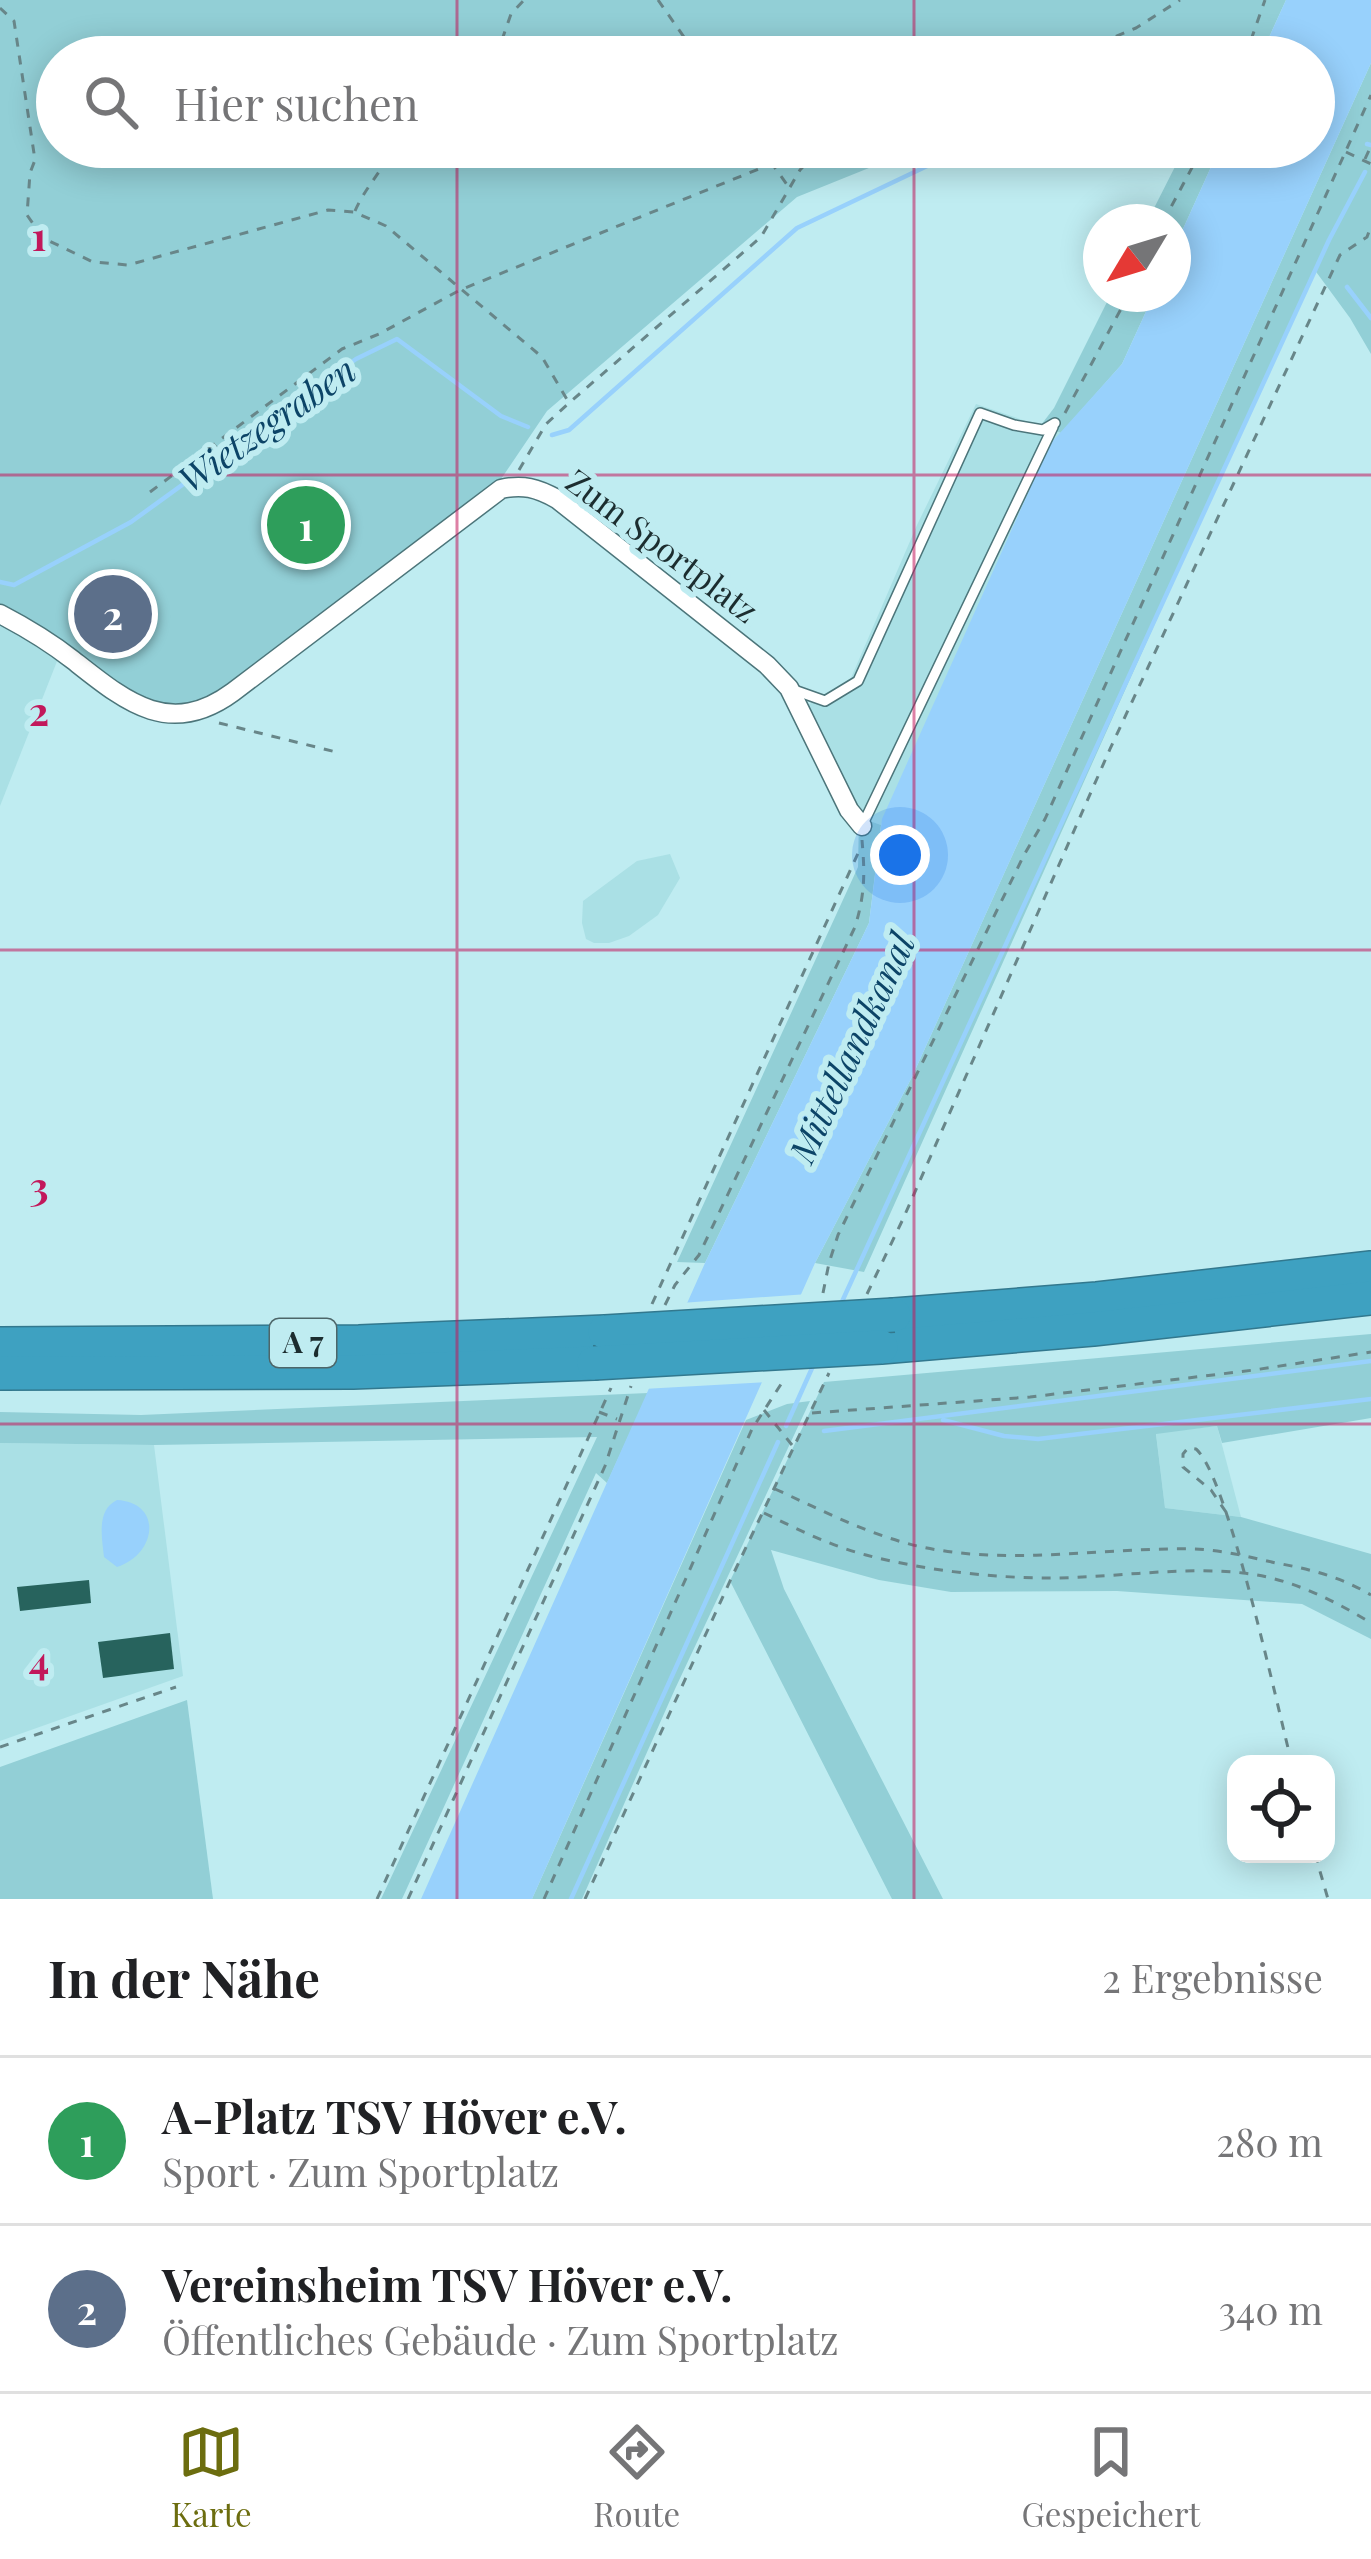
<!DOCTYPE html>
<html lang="de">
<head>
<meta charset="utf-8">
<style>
	:root { --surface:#fff; --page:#f2f2f2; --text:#202124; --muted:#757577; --line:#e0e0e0; --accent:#6c6d0f }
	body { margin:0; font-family:"Playfair Display",serif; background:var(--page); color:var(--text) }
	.controls { position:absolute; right:36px; bottom:36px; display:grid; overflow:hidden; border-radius:24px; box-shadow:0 6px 30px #0003 }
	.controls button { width:108px; height:108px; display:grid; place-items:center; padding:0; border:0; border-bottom:3px solid var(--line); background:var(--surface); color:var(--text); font:60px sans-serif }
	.compass { position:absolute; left:1083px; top:204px; width:108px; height:108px; border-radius:50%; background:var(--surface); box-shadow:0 6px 30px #0003; rotate:232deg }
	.you { position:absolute; left:900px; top:855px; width:42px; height:42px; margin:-30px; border:9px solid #fff; border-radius:50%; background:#1a73e8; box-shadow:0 0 0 18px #1a73e833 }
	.badge { display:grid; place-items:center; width:78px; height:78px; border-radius:50%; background:var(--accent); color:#fff; font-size:39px; font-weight:700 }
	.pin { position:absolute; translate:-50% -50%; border:6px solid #fff; box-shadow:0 3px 12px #0006 }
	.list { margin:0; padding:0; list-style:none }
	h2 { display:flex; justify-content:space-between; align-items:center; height:156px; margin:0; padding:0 48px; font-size:51px }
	h2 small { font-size:39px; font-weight:400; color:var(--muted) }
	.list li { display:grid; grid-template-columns:78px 1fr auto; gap:36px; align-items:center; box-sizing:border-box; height:168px; padding:0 48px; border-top:3px solid var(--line) }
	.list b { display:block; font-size:45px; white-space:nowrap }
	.list p { margin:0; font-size:39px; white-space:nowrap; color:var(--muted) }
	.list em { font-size:39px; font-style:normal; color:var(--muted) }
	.icon { flex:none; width:66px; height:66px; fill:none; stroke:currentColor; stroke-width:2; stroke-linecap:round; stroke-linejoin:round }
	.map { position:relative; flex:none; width:1371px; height:1899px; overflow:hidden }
	.search { position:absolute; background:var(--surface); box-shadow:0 6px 30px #0003; left:36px; right:36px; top:36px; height:132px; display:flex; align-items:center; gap:30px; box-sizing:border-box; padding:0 42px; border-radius:66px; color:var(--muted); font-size:45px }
	.sheet { height:492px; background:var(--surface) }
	nav { display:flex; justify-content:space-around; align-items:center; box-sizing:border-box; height:168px; border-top:3px solid var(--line); background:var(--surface); font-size:33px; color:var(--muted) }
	nav a { display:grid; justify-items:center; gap:6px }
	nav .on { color:var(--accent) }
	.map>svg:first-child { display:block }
	.built { fill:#aae0e5 }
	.green { fill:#92cfd6 }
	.water { fill:#98d1fc }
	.pier { fill:#bfecf1 }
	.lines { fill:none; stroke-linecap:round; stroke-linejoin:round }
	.stream { stroke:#98d1fc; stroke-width:4.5 }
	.building { fill:#27635d }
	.lane-casing { stroke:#4c757a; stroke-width:12 }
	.street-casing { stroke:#4c757a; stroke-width:21 }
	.highway-casing { stroke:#32788e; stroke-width:36 }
	.path { stroke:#688689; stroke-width:3; stroke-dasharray:9 9; stroke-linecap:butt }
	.lane { stroke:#fff; stroke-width:9 }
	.street { stroke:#fff; stroke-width:18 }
	.highway { stroke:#3ea1c1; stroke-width:33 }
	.highway-bridge-casing { stroke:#32788e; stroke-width:36; stroke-linecap:butt }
	.highway-bridge { stroke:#3ea1c1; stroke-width:33 }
	.grid { fill:none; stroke:#c2185b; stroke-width:3; stroke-opacity:0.55 }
	.labels { text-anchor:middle; stroke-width:12; stroke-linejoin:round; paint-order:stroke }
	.shield { fill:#bfecf1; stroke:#4d6669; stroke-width:3 }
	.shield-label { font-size:30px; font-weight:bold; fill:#1c2d2f }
	.street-label { font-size:33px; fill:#1c2d2f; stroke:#bfecf1 }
	.water-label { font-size:36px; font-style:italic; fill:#0c4467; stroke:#bfecf1 }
	.grid-label { font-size:39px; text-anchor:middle; font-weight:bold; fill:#c2185b; stroke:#bfecf1; stroke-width:12; stroke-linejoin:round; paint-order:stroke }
</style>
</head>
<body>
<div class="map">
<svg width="1371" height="1899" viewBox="0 0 1371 1899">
	<rect width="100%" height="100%" fill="#bfecf1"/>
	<g class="built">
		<polygon points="976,404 1061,433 1050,444 881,825 859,817 803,708 851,678 917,525"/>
		<polygon points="0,615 65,641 0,806"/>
		<polygon points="670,854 680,878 658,915 629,936 609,943 594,943 586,939 582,923 583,901 637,861"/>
		<polygon points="1217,1426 1241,1517 1165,1508 1156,1433"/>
		<polygon points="0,1443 154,1445 183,1676 0,1741"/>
	</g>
	<g class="green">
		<polygon points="0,0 1286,0 1260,57 1230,57 1232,50 1165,57 57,57 57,147 921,147 797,197 547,411 497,485 214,694 191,707 133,698 65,642 0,615"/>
		<polygon points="1371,63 1371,354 1350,318 1314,269 864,1272 815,1263 912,1077"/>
		<polygon points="1185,147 1220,147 1173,251 1173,222 1147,222"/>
		<polygon points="1111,294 1154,294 1122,364 1061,433 1041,425 1054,408"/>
		<polygon points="859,817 881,825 869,923 705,1263 677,1262 858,867"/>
		<polygon points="1371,1334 1371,1418 1222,1443 1217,1426 1156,1434 1165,1508 1241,1517 1371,1554 1371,1639 1302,1604 1117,1591 951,1592 879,1580 771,1550 784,1589 943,1899 892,1899 730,1581 824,1382"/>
		<polygon points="648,1393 607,1483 596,1473 402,1899 381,1899 597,1437 154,1445 0,1443 0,1412 141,1415"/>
		<polygon points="810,1401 675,1689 582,1899 532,1899 746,1420 787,1404"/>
		<polygon points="187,1700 213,1899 0,1899 0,1767"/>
	</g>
	<g class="water">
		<polygon points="1286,0 1371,0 1371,63 912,1077 815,1263 532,1899 421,1899 705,1263 869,923 882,819 1050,444 1122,364 1154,294 1173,294 1173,251 1220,147 1314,147 1314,57 1260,57"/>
		<path d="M117 1500C164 1503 156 1555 117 1567L104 1557C102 1538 96 1510 117 1500Z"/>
	</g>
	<polygon class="pier" points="808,1294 769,1382 643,1389 681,1303"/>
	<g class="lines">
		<g class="stream">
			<polyline points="1157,57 1166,53 1174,57"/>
			<polyline points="1367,144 1371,145"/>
			<polyline points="1347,287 1371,318"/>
			<polyline points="552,435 569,430 797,228 967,147"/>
			<polyline points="0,582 14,585 131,522 356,359 397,339 501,416 528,427"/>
			<polyline points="840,1306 1329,240 1365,172"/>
			<polyline points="943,1420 1004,1436 1038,1439 1371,1399"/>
			<polyline points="786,1426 813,1366"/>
			<polyline points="824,1431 1371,1361"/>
			<polyline points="571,1899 778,1442"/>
		</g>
	</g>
	<g class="building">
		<polygon points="111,589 136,622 114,639 90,606"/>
		<polygon points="89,1580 91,1603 20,1611 17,1587"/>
		<polygon points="170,1633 174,1669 103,1678 98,1642"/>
	</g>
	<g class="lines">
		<g class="lane-casing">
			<g id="lane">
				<polyline points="794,690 825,701 858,681 980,413 1014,425 1043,430 1055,423"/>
				<polyline points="863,824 1053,427"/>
			</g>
		</g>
		<g class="street-casing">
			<path id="street" d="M0 614C25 627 50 642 73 660 125 701 169 739 233 692L501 489C523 484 537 488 557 499L767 665 789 688 849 810 862 826"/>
		</g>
		<g class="highway-casing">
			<g id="highway">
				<polyline points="894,1315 1097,1299 1371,1268"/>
				<polyline points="0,1344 359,1342 605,1332"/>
				<polyline points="881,1347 1093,1329 1371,1298"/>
				<polyline points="0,1373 353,1372 594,1363"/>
			</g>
		</g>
		<g class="path">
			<polyline points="658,0 698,57"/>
			<polyline points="0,8 14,21 35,160 30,173 27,215 43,238 93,262 128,265 328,210 354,212 386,226 542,357 569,403"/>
			<polyline points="496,57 511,14 524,0"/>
			<polyline points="1066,57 1136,28 1180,0"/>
			<polyline points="1245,57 1265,0"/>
			<polyline points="760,147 788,186"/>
			<polyline points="1346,152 1371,164"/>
			<polyline points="1365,159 1370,148"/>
			<path d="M355 211C365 188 383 169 395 147"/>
			<polyline points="1163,222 1203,147"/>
			<polyline points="1065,413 1129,294"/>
			<polyline points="215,446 236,475"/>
			<polyline points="519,470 546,424 569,403 761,237 800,170 822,147"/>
			<polyline points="150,492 342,349 379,334 460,290 771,164"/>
			<polyline points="219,723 336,752"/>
			<polyline points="823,1293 829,1263 838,1235 1024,855 1045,819 1371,95"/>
			<polyline points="867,1294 903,1219 1110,749 1340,255 1367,237 1371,226"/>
			<polyline points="652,1304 860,849"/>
			<path d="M665 1305 675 1285 699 1255 855 927C865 894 865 874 862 840"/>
			<polyline points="764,1410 792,1445"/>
			<polyline points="599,1412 617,1419"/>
			<polyline points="812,1413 1030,1397 1254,1370 1371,1352"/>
			<path d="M775 1489C828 1513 880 1541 938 1550 1024 1564 1109 1547 1195 1549 1222 1550 1250 1557 1276 1563 1310 1569 1341 1577 1371 1595"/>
			<path d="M1226 1512 1211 1490 1183 1467V1454L1188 1448 1196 1449C1228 1476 1278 1710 1292 1764"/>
			<path d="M764 1513C797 1529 831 1546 866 1555 923 1570 991 1578 1049 1578 1113 1578 1179 1566 1243 1573 1289 1578 1332 1599 1371 1623"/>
			<polyline points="0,1747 176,1687"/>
			<polyline points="1315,1854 1328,1899"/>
			<polyline points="377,1899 611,1388"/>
			<polyline points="408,1899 605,1466 631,1386"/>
			<polyline points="544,1899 752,1429 785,1378"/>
			<polyline points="585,1899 730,1581 829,1373"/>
		</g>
		<use href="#lane" class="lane"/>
		<use href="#street" class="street"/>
		<use href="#highway" class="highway"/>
		<g class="highway-bridge-casing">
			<g id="highway-bridge">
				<polyline points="605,1332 894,1315"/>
				<polyline points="594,1363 881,1347"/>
			</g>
		</g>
		<use href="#highway-bridge" class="highway-bridge"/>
	</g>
	<path class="grid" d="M457 0V57M914 0V57M457 147V1899M914 147V1899M0 475H1371M0 950H1371M0 1424H1371"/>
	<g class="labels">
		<rect class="shield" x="270" y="1319" width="66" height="48" rx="9"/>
		<g class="shield-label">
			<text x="303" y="1353">A 7</text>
		</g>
		<g class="street-label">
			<text transform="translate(662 546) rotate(37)" y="12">Zum Sportplatz</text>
		</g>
		<g class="water-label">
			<text transform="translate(267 425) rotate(-35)" y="13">Wietzegraben</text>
			<text transform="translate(852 1048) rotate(-65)" y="13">Mittellandkanal</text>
		</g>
	</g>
	<g class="grid-label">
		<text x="39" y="251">1</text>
		<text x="39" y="726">2</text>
		<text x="39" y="1201">3</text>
		<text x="39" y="1675">4</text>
	</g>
</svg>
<div class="controls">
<button><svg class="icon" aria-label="locate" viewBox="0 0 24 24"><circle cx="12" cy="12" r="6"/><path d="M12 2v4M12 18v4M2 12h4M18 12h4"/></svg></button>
</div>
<svg class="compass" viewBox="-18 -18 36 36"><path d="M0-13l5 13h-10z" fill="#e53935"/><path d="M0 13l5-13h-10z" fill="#757577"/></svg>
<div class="you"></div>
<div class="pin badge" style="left:306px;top:525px;background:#2e9e5b">1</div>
<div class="pin badge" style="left:113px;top:614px;background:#5c6f8a">2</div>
<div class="search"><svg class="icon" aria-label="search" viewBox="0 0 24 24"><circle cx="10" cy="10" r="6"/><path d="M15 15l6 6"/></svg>Hier suchen</div>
</div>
<section class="sheet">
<h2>In der Nähe<small>2 Ergebnisse</small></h2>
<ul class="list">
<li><span class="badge" style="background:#2e9e5b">1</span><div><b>A-Platz TSV Höver e.V.</b><p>Sport · Zum Sportplatz</p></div><em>280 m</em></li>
<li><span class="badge" style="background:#5c6f8a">2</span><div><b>Vereinsheim TSV Höver e.V.</b><p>Öffentliches Gebäude · Zum Sportplatz</p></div><em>340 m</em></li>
</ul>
</section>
<nav>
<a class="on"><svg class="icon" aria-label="map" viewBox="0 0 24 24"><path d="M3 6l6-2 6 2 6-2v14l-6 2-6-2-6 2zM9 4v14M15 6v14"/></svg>Karte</a>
<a><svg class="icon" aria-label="directions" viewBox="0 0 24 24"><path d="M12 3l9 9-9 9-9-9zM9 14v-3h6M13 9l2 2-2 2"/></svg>Route</a>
<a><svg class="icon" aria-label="saved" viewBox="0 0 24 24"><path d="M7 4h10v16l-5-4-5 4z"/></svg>Gespeichert</a>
</nav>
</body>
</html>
